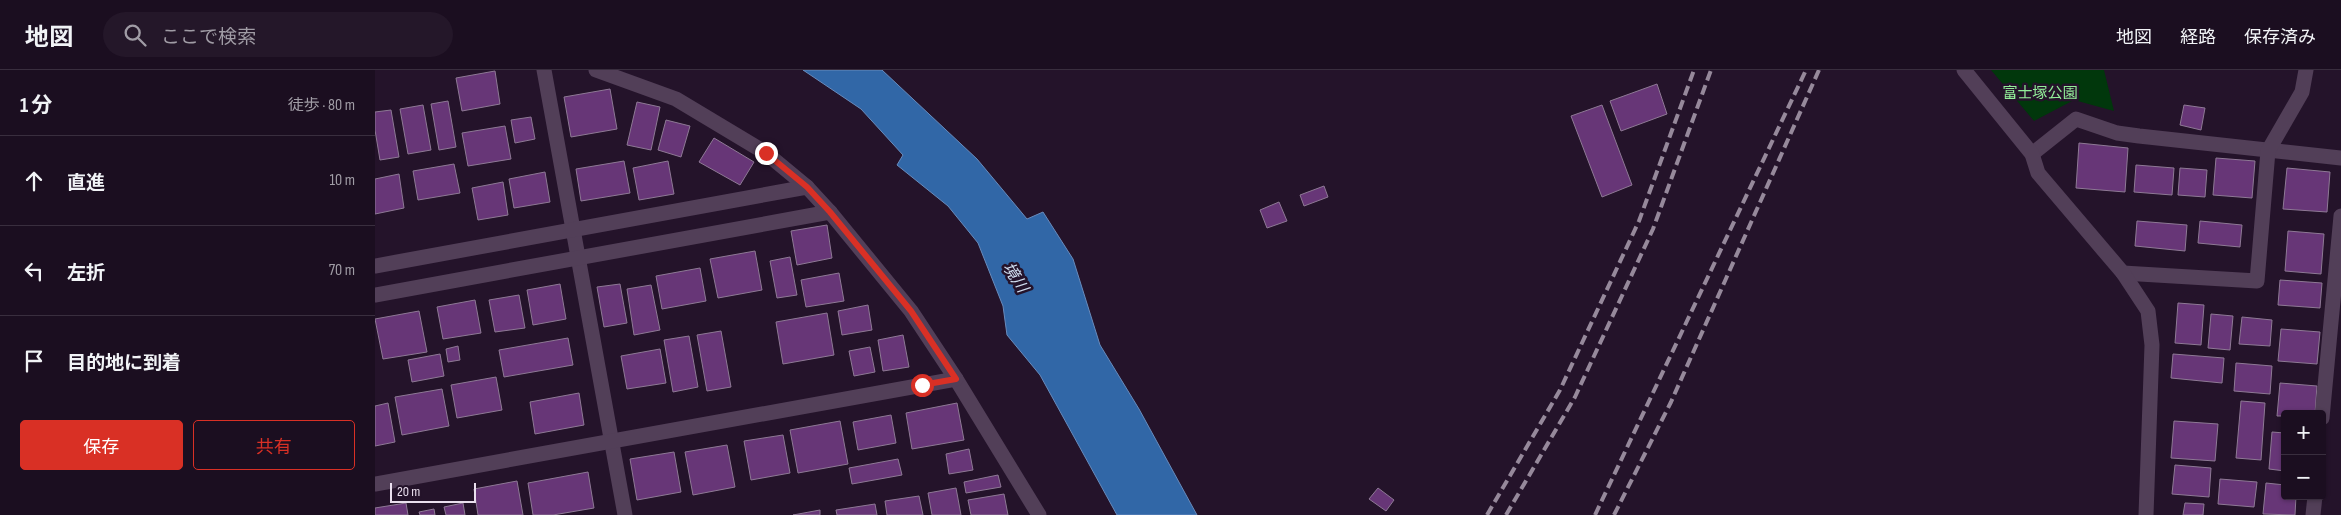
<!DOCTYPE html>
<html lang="ja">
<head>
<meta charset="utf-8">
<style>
	:root { --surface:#1b0e20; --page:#241729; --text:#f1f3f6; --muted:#a09ca5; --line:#392e3e; --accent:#d93025 }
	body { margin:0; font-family:"Sofia Sans Condensed","Noto Sans JP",sans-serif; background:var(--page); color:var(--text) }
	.controls { position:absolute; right:15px; bottom:15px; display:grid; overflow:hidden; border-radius:5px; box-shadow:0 1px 4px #0004 }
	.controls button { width:45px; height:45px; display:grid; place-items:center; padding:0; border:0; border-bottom:1px solid var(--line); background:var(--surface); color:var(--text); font:25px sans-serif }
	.scale { position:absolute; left:15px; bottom:12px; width:86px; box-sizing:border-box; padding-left:5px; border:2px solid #eadfee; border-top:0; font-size:14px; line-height:18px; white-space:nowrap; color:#eadfee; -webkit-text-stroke:4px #24132a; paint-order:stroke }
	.stop { position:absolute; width:15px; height:15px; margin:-11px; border:4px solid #d93025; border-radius:50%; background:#fff }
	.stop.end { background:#d93025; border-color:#fff; box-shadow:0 1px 5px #0008 }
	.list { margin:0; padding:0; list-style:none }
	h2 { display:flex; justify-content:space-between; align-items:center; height:65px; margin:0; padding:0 20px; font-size:21px }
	h2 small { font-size:16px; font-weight:400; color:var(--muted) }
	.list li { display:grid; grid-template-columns:32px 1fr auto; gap:15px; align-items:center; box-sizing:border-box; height:90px; padding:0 20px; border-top:1px solid var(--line) }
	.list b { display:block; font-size:19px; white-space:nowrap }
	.list em { font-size:16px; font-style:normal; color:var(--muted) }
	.actions { display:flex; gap:10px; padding:15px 20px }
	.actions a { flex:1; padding:11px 0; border:1px solid var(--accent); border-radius:5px; text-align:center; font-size:18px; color:var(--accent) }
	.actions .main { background:var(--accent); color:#fff }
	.icon { flex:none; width:28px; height:28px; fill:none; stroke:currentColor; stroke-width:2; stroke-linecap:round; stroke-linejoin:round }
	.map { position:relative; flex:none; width:1966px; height:445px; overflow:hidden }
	header { display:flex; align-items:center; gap:30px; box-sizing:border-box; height:70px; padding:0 25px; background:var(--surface); border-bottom:1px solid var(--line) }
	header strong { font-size:24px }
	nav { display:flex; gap:28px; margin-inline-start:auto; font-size:18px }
	.search { width:350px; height:45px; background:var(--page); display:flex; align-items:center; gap:12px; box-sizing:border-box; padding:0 18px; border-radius:28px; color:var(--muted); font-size:19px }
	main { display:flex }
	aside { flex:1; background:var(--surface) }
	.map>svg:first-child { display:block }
	.green { fill:#01370c }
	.water { fill:#3167a7; stroke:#688bbc }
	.building { fill:#673677; stroke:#8e7995 }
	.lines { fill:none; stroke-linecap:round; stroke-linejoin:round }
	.minor { stroke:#523f58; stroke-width:15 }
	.tertiary { stroke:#523f58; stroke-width:15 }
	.rail { stroke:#96899b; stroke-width:4; stroke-dasharray:10 5; stroke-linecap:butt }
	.route { stroke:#d93025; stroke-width:6 }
	.labels { text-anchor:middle; stroke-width:5; stroke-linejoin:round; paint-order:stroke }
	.park-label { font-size:15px; fill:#92ef99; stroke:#24132a }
	.water-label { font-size:16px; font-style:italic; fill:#d2e0f2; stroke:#24132a }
</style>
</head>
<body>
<header>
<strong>地図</strong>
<div class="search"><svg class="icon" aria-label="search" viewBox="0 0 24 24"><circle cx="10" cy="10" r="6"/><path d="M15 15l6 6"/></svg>ここで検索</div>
<nav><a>地図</a><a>経路</a><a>保存済み</a></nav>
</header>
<main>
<aside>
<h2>1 分<small>徒歩 · 80 m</small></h2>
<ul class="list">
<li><svg class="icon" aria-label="ahead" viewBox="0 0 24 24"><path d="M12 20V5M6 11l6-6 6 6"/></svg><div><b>直進</b></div><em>10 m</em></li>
<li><svg class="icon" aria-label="left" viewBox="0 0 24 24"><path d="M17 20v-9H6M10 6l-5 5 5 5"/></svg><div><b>左折</b></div><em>70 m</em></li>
<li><svg class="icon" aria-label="arrive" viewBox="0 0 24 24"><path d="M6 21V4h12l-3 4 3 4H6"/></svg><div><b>目的地に到着</b></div></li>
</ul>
<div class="actions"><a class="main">保存</a><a>共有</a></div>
</aside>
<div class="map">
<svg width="1966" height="445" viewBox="0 0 1966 445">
	<rect width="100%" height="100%" fill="#24132a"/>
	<polygon class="green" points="1616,0 1729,0 1739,41 1699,30 1659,51"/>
	<polygon class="water" points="428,0 507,0 602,89 652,149 668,142 698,189 725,275 764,339 822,445 742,445 665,305 632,265 628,236 603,173 573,136 522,95 528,85 486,39"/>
	<g class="building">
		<polygon points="120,1 125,34 87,41 81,8"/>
		<polygon points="1282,14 1292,44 1246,61 1235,31"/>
		<polygon points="235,19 242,59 196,67 189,27"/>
		<polygon points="73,31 81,77 64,80 56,34"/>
		<polygon points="262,32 285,37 276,80 252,75"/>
		<polygon points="48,35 56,80 33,84 25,39"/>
		<polygon points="1227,35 1257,115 1227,127 1196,46"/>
		<polygon points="1809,35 1830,38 1826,60 1805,55"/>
		<polygon points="16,40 24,87 5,90 0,60 0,42"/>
		<polygon points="156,47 160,69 140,73 136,50"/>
		<polygon points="291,50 315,56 306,87 283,80"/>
		<polygon points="130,56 136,89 93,96 87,63"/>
		<polygon points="339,68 379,92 365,115 324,92"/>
		<polygon points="1704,73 1753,78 1750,122 1701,118"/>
		<polygon points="1841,88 1880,91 1877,128 1838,125"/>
		<polygon points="249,91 255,123 206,131 201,99"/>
		<polygon points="293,91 299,124 264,130 258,98"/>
		<polygon points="79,94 85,123 43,130 38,101"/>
		<polygon points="1761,95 1799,98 1797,125 1759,122"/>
		<polygon points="1805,98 1832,100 1830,127 1803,125"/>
		<polygon points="1912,98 1955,102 1952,142 1908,139"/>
		<polygon points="170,102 175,132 139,138 134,109"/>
		<polygon points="24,104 29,138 0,144 0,109"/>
		<polygon points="128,112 133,145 103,150 97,118"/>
		<polygon points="949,116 953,127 929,136 925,125"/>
		<polygon points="904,132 912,151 892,158 885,140"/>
		<polygon points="1762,151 1812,155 1810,181 1760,176"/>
		<polygon points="1825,151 1867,155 1865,177 1823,173"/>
		<polygon points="452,155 457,188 422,195 416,161"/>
		<polygon points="1913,161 1949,164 1946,204 1910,201"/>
		<polygon points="380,181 387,220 343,228 335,189"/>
		<polygon points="415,187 422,225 402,228 395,191"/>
		<polygon points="325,198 331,231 287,239 281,206"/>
		<polygon points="464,203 469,231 431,237 426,210"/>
		<polygon points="1905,210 1947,213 1945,238 1903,235"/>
		<polygon points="185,214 191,249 158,255 152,220"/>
		<polygon points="245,214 252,253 229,257 222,217"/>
		<polygon points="276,215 285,260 259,265 252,219"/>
		<polygon points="144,225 150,258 120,262 114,230"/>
		<polygon points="100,230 106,263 68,269 62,237"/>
		<polygon points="1803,233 1829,235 1826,275 1800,273"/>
		<polygon points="493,235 497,260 467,265 463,241"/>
		<polygon points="44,241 52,282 8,289 0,249"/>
		<polygon points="452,243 459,285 408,294 401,252"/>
		<polygon points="1836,244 1858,246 1855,280 1833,278"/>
		<polygon points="1867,247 1897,250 1895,276 1864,274"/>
		<polygon points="1906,259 1945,262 1942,294 1903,291"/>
		<polygon points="346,261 356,317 332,321 322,265"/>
		<polygon points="528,265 534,297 508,301 503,270"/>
		<polygon points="314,266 323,317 298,322 289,270"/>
		<polygon points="193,268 198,295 129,307 124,280"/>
		<polygon points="83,276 85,290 73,292 71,279"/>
		<polygon points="495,277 500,302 479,306 474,281"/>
		<polygon points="285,279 291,313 252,319 246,286"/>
		<polygon points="65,284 69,306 37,312 33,290"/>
		<polygon points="1798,284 1849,288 1847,313 1796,308"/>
		<polygon points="1861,293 1897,296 1895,324 1859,321"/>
		<polygon points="121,307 127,340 82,348 76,315"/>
		<polygon points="1905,313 1942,316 1940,344 1910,344 1910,346 1902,346"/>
		<polygon points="67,319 74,356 27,365 20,327"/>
		<polygon points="204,323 209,355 160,364 155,332"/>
		<polygon points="1866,331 1890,333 1886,390 1861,388"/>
		<polygon points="13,333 20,372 0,376 0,336"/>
		<polygon points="582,333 589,370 537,379 531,343"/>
		<polygon points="516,345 521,373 483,380 478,352"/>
		<polygon points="465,351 473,394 423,403 415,360"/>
		<polygon points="1799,351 1843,354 1840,391 1796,388"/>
		<polygon points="1897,362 1910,363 1910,401 1894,399"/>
		<polygon points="408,365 415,403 376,410 369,371"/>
		<polygon points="352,375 360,417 318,425 310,382"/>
		<polygon points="594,379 598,400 574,404 571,384"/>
		<polygon points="299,382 306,422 262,430 255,389"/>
		<polygon points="523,389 527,405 477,414 474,398"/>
		<polygon points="1800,395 1836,398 1834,427 1797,424"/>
		<polygon points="213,402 219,438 178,445 158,445 153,413"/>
		<polygon points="623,405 626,417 591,423 589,412"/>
		<polygon points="1845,409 1882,412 1879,437 1843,434"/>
		<polygon points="142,411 148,445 103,445 99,419"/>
		<polygon points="1891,413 1910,415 1910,426 1921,426 1920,445 1888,444"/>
		<polygon points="581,418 586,445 557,445 553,423"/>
		<polygon points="1003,418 1019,430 1011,441 994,429"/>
		<polygon points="629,424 633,445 596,445 593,430"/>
		<polygon points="544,426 548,445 512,445 510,431"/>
		<polygon points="31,433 33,445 0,445 0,438"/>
		<polygon points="88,433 90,445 71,445 69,437"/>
		<polygon points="1810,433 1829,434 1828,445 1808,445"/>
		<polygon points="500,434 502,445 462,445 461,440"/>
		<polygon points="59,439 60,445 45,445 44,442"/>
		<polygon points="445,440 445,445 418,445"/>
	</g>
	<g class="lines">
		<g class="minor">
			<polyline points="169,0 250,445"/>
			<polyline points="221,0 301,29 391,83 432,117 455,142 536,241 581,309 664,445"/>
			<polyline points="1657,84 1701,49 1742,63 1764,66 1966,88"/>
			<polyline points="0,196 432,117"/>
			<polyline points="1748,203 1882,211 1893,81 1927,22 1931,0"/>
			<polyline points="0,225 455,142"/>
			<polyline points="1947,348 1966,146"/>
			<polyline points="0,414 581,309"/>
			<polyline points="1938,445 1940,426"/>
		</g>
		<polyline class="tertiary" points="1589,0 1657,84 1663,103 1748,203 1773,241 1777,275 1771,445"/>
		<g class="rail">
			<polyline points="1112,445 1185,320 1264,151 1319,0"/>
			<polyline points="1131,445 1200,327 1278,159 1336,0"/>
			<polyline points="1220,445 1431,0"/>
			<polyline points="1239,445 1296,332 1444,0"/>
		</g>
	</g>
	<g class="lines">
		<polyline class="route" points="391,83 432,117 455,142 536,241 581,309 547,315"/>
	</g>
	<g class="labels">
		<g class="park-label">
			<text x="1665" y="28">富士塚公園</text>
		</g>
		<g class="water-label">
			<text transform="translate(641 207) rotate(57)" y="6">境川</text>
		</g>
	</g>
</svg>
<div class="controls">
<button>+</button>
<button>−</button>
</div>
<div class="scale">20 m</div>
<div class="stop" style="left:547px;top:315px"></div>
<div class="stop end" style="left:391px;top:83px"></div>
</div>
</main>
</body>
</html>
